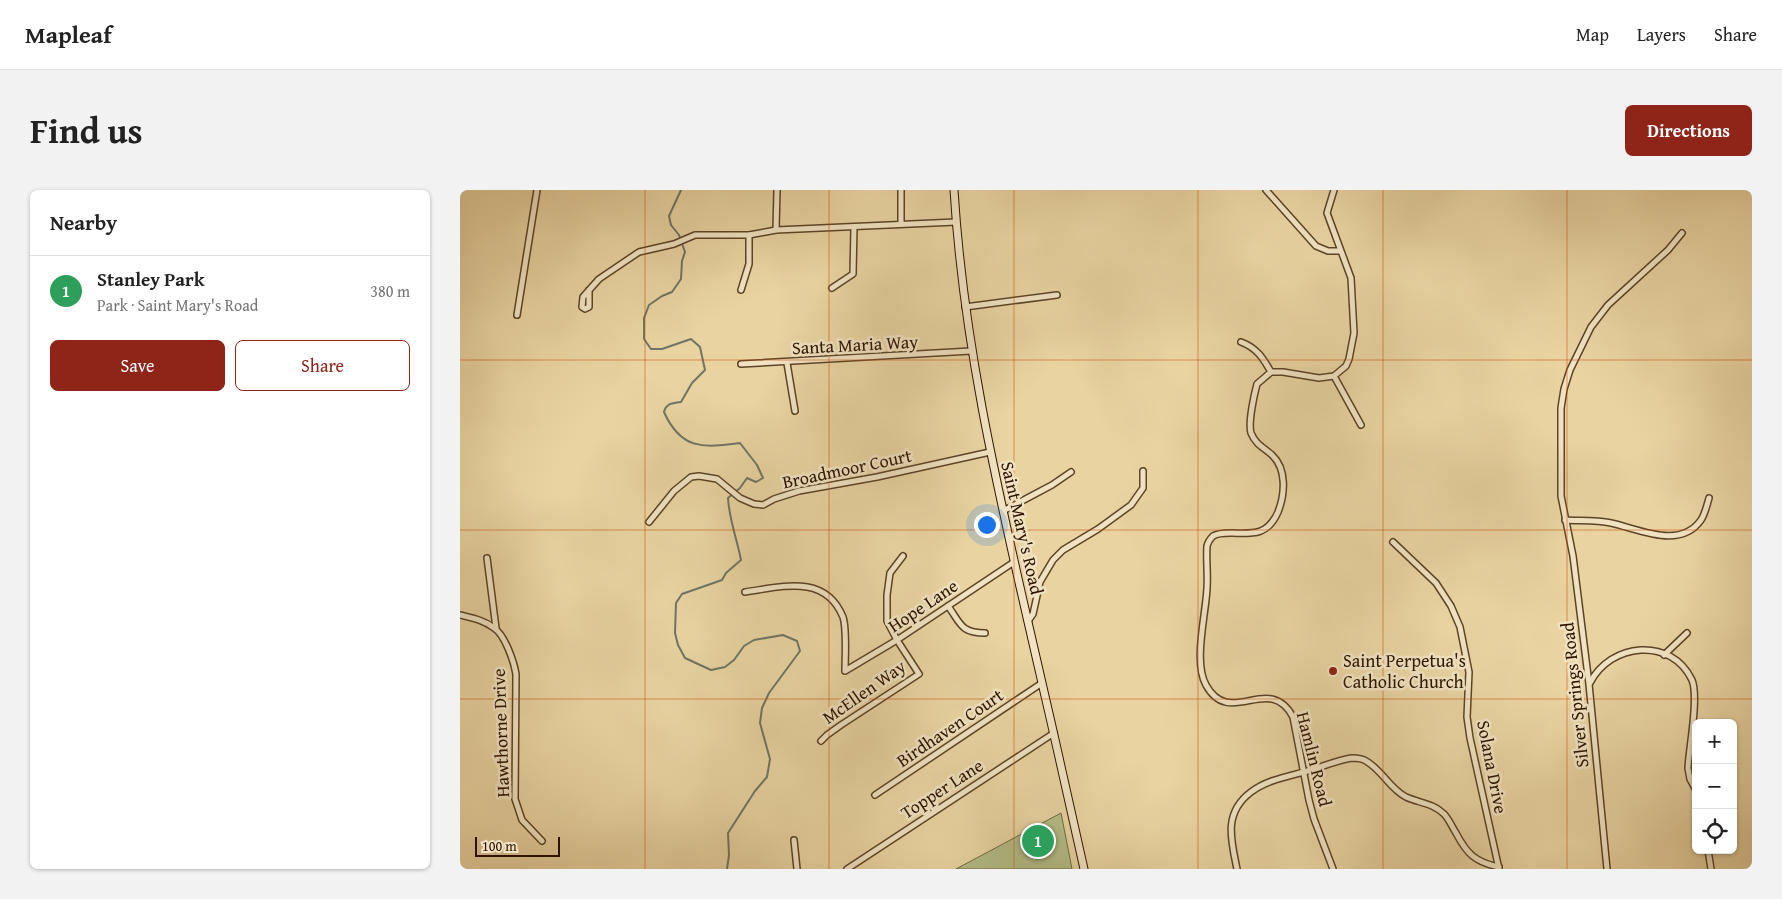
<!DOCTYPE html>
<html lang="en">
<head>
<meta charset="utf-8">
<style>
	:root { --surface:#fff; --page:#f2f2f2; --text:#222; --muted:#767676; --line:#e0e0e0; --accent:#8f2418 }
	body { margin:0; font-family:"Gentium Book Plus",serif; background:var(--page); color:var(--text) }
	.controls { position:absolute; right:15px; bottom:15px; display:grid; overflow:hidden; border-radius:8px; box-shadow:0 1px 4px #0004 }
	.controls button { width:45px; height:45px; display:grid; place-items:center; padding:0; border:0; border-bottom:1px solid var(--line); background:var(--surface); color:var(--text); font:25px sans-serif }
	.scale { position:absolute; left:15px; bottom:12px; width:85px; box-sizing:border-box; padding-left:5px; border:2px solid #2e1400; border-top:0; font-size:14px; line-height:18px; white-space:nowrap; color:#2e1400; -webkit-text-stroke:4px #f0e2c2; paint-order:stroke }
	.you { position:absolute; left:526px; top:334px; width:18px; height:18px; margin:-12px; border:4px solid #fff; border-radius:50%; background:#1a73e8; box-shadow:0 0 0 8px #1a73e833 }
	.badge { display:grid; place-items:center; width:32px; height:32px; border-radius:50%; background:var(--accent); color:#fff; font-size:16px; font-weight:700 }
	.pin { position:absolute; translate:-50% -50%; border:2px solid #fff; box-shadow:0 1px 5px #0006 }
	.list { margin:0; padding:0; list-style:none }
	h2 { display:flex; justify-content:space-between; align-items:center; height:65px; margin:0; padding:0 20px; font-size:21px }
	h2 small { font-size:16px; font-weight:400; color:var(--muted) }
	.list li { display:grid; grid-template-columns:32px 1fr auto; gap:15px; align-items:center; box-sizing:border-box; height:70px; padding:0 20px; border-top:1px solid var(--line) }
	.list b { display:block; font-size:19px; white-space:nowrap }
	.list p { margin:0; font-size:16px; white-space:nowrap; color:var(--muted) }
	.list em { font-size:16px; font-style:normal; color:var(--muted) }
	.actions { display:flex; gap:10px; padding:15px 20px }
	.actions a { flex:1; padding:11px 0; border:1px solid var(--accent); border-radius:8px; text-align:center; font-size:18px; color:var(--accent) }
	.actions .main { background:var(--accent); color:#fff }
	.icon { flex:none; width:28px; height:28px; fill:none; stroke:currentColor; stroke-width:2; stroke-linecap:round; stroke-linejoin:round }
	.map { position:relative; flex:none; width:1292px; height:679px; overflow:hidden; border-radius:8px }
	header { display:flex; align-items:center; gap:30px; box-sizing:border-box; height:70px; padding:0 25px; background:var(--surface); border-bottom:1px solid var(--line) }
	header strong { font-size:24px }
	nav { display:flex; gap:28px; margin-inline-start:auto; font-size:18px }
	.intro { display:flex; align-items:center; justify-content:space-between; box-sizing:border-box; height:120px; padding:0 30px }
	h1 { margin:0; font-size:35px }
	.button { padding:12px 22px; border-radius:8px; background:var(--accent); color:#fff; font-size:18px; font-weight:700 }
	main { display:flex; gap:30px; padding:0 30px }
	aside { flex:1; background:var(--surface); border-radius:8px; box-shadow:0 1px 4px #0004 }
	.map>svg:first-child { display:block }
	.green { fill:#b3bd87; stroke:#706844 }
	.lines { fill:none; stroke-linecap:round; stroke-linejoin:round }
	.stream { stroke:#6e7568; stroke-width:2 }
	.street-casing { stroke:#5c4428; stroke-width:8 }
	.secondary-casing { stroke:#2e1400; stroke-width:9 }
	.street { stroke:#f0e2c2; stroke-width:5 }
	.secondary { stroke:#f0e2c2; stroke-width:7 }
	.grid { fill:none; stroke:#cc4f0a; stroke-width:1; stroke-opacity:0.55 }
	.poi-dot { fill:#8f2418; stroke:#f0e2c2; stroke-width:2 }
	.labels { text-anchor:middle; stroke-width:5; stroke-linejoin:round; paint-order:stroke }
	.street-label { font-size:18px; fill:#2e1400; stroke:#f0e2c2 }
	.poi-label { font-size:18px; fill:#2e1400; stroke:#f0e2c2; text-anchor:start }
</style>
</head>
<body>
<header>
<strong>Mapleaf</strong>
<nav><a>Map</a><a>Layers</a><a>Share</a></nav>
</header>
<div class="intro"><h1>Find us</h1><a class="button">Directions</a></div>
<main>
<aside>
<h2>Nearby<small></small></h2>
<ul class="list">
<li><span class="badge" style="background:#2e9e5b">1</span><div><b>Stanley Park</b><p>Park · Saint Mary's Road</p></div><em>380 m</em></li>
</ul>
<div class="actions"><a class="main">Save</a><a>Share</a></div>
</aside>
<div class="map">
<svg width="1292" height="679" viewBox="0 0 1292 679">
	<rect width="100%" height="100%" fill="#e8d3a1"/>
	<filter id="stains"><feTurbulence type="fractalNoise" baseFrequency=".004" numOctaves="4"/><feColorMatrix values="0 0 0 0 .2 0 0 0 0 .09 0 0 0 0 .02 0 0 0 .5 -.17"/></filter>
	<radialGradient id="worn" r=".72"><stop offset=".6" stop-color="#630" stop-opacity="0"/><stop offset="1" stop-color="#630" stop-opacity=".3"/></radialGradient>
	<polygon class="green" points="601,623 612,679 496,679"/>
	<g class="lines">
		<path class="stream" d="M221 0 209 26 211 35 219 45 225 62 222 71 221 89 212 102 202 106 189 115 184 128V149L191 159H202L231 149 240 157 245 180 232 193 221 212C213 213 206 213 204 222 221 260 243 258 280 253L297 275 303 288 296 292 287 288 280 298 268 308C269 329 277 349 281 370L266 383 262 390 222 404 216 413 215 443 218 455 225 468 251 480 265 477 274 470 284 456 294 450 323 445 337 451 340 461 309 503 302 518 300 533 310 569 307 587 295 601 268 643 269 665 267 679"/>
		<g class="street-casing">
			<g id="street">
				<polyline points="441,0 441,34"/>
				<polyline points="806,0 856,56 868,61 880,61"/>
				<polyline points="316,40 317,0"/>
				<polyline points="372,98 393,84 394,37"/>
				<polyline points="129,100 129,117 125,119 122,117 123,107 139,89 179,62 214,54 235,45 289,45 316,40 496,32"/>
				<polyline points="281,100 289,74 289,45"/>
				<polyline points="505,117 597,105"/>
				<polyline points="57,125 77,0"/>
				<path d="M781 152C797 158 803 168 811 182"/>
				<polyline points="327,173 335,221"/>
				<polyline points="281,174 511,161"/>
				<polyline points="874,186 901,235"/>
				<polyline points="543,321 592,295 611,282"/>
				<path d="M1105 330C1120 331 1136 330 1151 333 1179 339 1220 360 1241 330 1245 324 1247 315 1249 308"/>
				<polyline points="189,332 214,301 231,287 239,286 257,289 280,308 294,314 303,315 314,309 339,301 417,287 530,262"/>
				<polyline points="933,352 976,393 991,416 1000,437 1009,482 1007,527 1010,548 1039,679"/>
				<polyline points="27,368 36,438"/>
				<path d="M285 402C321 397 365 383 383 427 387 439 385 468 385 481L437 450 554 372"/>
				<path d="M488 416C501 434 501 443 525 443"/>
				<path d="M0 425C12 428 24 430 34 438 45 445 54 472 56 484L55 609 62 630 82 651"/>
				<polyline points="568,431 573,424 580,392 593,370 603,360 638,339 671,315 683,298 683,281"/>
				<polyline points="1204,465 1227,443"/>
				<path d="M1130 493C1150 453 1211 446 1232 490 1239 507 1229 559 1228 578L1230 589 1236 600"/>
				<polyline points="361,551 367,545 381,535 459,484 437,450 427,431 427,405 430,383 443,366"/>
				<polyline points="415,605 582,493"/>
				<polyline points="334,650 337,679"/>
				<polyline points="1248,660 1251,679"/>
				<polyline points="387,679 594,543"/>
				<path d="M777 679C771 650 763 623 791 602 808 589 831 586 851 580 864 576 878 570 892 568 897 568 902 568 906 571 922 580 930 599 946 607 959 613 973 613 984 624 989 629 992 637 996 643 1007 664 1015 672 1039 677"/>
				<path d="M873 679 854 629 849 610 833 527C809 482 770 539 746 495 733 472 746 424 747 398 748 384 746 370 747 356 748 352 750 349 753 346 758 343 765 343 771 343 794 344 808 345 818 322 825 304 827 279 812 265 803 257 796 255 791 243 788 233 794 205 797 194L811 182H823L859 188 874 186 886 176 889 169 894 143 891 88 867 23 874 0"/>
				<polyline points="1147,679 1129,494 1113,366 1101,306 1101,218 1104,199 1110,180 1131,137 1148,115 1208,60 1222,43"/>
			</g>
		</g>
		<g class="secondary-casing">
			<path id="secondary" d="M494 0C503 147 535 288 568 432 587 514 606 597 624 679"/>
		</g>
		<use href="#street" class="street"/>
		<use href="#secondary" class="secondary"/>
	</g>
	<path class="grid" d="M185 0V679M369 0V679M554 0V679M738 0V679M923 0V679M1107 0V679M0 170H1292M0 340H1292M0 509H1292"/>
	<circle class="poi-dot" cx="873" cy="481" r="5"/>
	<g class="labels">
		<g class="street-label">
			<text transform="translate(395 155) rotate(-3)" y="6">Santa Maria Way</text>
			<text transform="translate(387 279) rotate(-12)" y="6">Broadmoor Court</text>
			<text transform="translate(562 338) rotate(77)" y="6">Saint Mary's Road</text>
			<text transform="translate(463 416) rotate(-34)" y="6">Hope Lane</text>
			<text transform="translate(404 502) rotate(-35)" y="6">McEllen Way</text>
			<text transform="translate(1115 505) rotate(-96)" y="6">Silver Springs Road</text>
			<text transform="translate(490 538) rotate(-34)" y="6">Birdhaven Court</text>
			<text transform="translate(41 543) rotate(-92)" y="6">Hawthorne Drive</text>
			<text transform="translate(854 569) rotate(76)" y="6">Hamlin Road</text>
			<text transform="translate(1032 577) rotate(79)" y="6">Solana Drive</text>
			<text transform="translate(482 599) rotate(-33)" y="6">Topper Lane</text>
		</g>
		<g class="poi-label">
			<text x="883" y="477">Saint Perpetua's<tspan x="883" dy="21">Catholic Church</tspan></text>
		</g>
	</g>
	<rect width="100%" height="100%" filter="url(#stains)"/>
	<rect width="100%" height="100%" fill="url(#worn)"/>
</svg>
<div class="controls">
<button>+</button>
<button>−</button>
<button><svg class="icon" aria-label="locate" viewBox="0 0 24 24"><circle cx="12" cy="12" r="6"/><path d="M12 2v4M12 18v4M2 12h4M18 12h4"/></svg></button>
</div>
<div class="scale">100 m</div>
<div class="you"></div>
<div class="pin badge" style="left:578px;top:651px;background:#2e9e5b">1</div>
</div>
</main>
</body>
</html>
